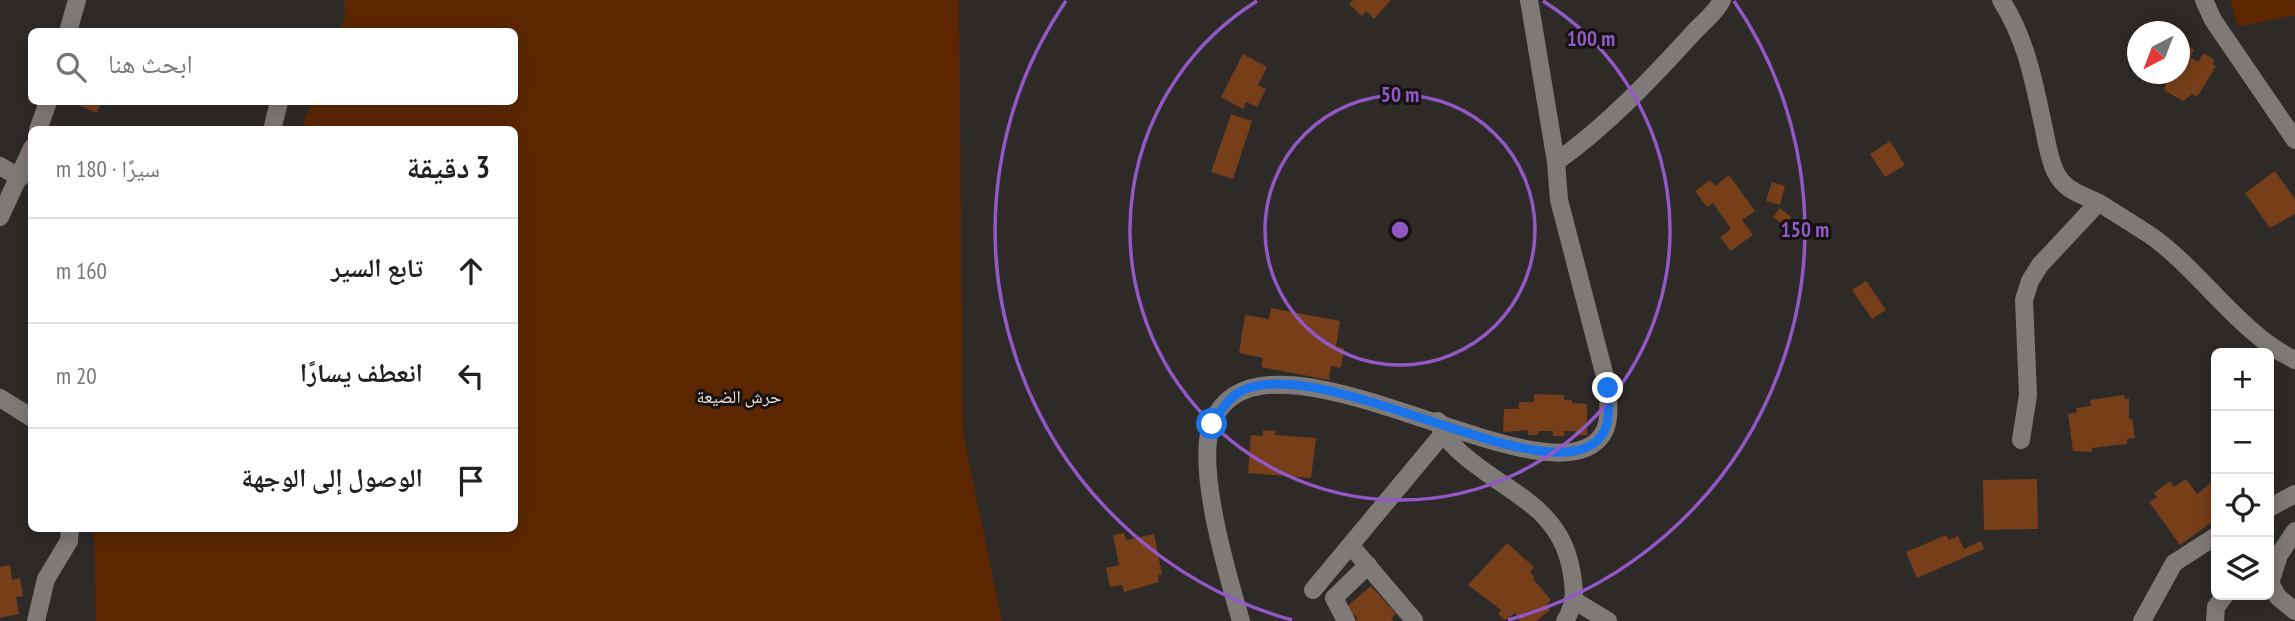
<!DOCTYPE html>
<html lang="ar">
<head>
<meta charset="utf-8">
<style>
	:root { --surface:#fff; --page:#f2f2f2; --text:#202124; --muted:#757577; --line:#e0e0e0 }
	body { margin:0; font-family:"PT Sans Narrow","Noto Naskh Arabic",sans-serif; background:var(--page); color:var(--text); direction:rtl }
	.controls { position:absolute; right:21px; bottom:21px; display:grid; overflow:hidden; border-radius:10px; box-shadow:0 4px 18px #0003 }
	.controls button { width:63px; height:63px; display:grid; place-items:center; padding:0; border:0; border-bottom:2px solid var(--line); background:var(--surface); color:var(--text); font:35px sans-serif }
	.compass { position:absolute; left:2127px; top:21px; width:63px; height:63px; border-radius:50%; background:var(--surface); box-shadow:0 4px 18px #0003; rotate:222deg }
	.stop { position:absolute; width:21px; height:21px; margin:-16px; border:5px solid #1a73e8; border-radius:50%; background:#fff }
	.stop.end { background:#1a73e8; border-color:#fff; box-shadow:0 2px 7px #0008 }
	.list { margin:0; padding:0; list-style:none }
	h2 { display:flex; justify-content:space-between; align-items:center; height:91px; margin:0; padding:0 28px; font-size:30px }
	h2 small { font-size:23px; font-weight:400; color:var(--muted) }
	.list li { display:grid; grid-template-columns:46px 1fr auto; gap:21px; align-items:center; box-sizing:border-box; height:105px; padding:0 28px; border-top:2px solid var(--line) }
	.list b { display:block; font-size:26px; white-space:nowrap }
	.list em { font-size:23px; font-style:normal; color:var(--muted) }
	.icon { flex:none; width:38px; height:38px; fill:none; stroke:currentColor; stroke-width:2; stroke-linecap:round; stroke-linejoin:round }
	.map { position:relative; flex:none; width:2295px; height:621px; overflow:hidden; direction:ltr }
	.search { position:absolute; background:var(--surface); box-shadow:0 4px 18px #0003; left:28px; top:28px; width:490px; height:77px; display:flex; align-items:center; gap:18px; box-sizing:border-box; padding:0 24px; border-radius:10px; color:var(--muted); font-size:26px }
	.panel { position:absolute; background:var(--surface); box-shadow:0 4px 18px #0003; left:28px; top:126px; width:490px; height:406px; border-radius:10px; direction:rtl }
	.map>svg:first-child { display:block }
	.green { fill:#5c2700 }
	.building { fill:#763e19 }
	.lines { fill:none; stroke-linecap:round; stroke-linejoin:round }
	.minor { stroke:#7f7a78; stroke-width:18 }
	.tertiary { stroke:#7f7a78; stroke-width:18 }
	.route { stroke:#1a73e8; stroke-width:9 }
	.ring { fill:none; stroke:#9458c6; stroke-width:3.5 }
	.labels { text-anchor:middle; stroke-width:6; stroke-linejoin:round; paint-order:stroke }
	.park-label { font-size:18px; fill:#f4ded2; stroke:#141312 }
	.centre { fill:#9458c6; stroke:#141312; stroke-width:3.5 }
	.ring-label { font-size:21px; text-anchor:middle; font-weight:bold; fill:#9458c6; stroke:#141312; stroke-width:6; stroke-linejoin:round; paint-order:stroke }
</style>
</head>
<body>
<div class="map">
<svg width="2295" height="621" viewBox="0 0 2295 621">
	<rect width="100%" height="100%" fill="#2d2a28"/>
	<g class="green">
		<polygon points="344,0 959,0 963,433 1002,621 96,621 94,529 514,528 514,130 301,129 312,102 514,102 514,32 340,31 345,18"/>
		<polygon points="2230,0 2295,0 2295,15 2238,27"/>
	</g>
	<g class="building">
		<polygon points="1353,0 1391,0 1374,19 1366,11 1362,16 1349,4"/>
		<polygon points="2182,42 2194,50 2190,57 2198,62 2204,53 2215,60 2212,64 2216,66 2197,97 2192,94 2183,101 2164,90 2169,76 2165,74 2180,74"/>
		<polygon points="1243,54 1267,67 1258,85 1266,89 1257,107 1246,102 1243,109 1221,97"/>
		<polygon points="72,102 102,102 96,113"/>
		<polygon points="1231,114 1252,121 1233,179 1211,172"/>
		<polygon points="1890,141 1905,165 1885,177 1870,154"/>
		<polygon points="2275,171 2295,199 2295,214 2270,228 2245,193"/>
		<polygon points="1729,175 1755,211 1742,220 1753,235 1731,251 1720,237 1731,229 1713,203 1707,207 1695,191 1710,180 1715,186"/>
		<polygon points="1772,182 1785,186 1780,205 1766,201"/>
		<polygon points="1780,208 1791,217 1785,226 1773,217"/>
		<polygon points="1866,281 1886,310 1872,319 1852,290"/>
		<polygon points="1271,308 1340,321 1336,346 1344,348 1341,368 1331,366 1329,380 1261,367 1263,358 1239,353 1245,315 1269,319"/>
		<polygon points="1534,394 1564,395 1564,400 1572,400 1572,403 1587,404 1587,435 1575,435 1575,431 1564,431 1564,436 1553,436 1553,431 1538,431 1538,435 1528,435 1528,430 1503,432 1504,409 1519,409 1519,402 1534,402"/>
		<polygon points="2124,395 2125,399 2129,398 2129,419 2132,418 2135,438 2127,439 2127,444 2092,448 2092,452 2073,451 2068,414 2077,412 2076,408 2091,406 2090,400"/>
		<polygon points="1263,430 1276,431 1275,435 1316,438 1311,478 1248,473 1251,435 1263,436"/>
		<polygon points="2037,479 2038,529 1984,530 1983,480"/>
		<polygon points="2186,479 2197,494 2216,479 2216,519 2180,545 2149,502 2157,497 2154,493 2170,481 2174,487"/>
		<polygon points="1124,533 1126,540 1154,534 1162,574 1158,575 1159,582 1124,592 1122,585 1110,587 1106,568 1119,565 1113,535"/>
		<polygon points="1946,535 1949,540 1958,536 1964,549 1981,541 1984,549 1917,578 1906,552"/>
		<polygon points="1507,543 1534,567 1530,572 1535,577 1533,579 1551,600 1546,606 1550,610 1536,621 1520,621 1515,613 1505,620 1498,614 1501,610 1468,585"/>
		<polygon points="10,565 12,580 20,578 23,596 16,597 19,614 0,618 0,567"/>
		<polygon points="1371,586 1396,614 1391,618 1394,621 1354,621 1358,618 1345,608"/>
	</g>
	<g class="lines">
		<g class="minor">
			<path d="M2001 0C2025 37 2033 77 2042 120 2046 136 2048 156 2055 171 2065 192 2082 194 2101 204 2117 214 2134 225 2150 235 2200 270 2240 334 2295 360"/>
			<polyline points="2204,0 2213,20 2295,140"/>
			<polyline points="68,32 77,0"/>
			<polyline points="38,130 48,102"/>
			<polyline points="272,130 279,102"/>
			<path d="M1556 162C1607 126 1652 78 1694 32 1704 21 1715 14 1722 0"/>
			<polyline points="0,166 20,178"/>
			<polyline points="0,217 32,148"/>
			<polyline points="0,398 32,418"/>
			<path d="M1438 421C1442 435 1449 441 1459 451 1503 492 1559 504 1571 569 1575 590 1576 603 1565 621"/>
			<polyline points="2021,440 2028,395 2024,300 2030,281 2040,265 2098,203"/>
			<polyline points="2295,531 2279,555 2270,583 2278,597 2295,611"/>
			<polyline points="1351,546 1414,620"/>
			<polyline points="1313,590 1442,435"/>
			<polyline points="1575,601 1608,621"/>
			<polyline points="36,621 46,579 69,541 70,528"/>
			<path d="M1241 621C1228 576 1195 467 1212 423 1261 302 1550 513 1602 435 1611 423 1608 402 1608 388L1559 200 1556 162 1529 0"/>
			<polyline points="1346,621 1334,598 1368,565"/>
			<polyline points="2215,621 2216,607 2225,595"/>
		</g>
		<g class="tertiary">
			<polyline points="2269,508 2295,494"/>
			<polyline points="2142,621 2174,563 2216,536"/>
		</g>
	</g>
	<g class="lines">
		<path class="route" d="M1212 424C1218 414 1225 403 1235 395 1310 341 1555 504 1602 435 1611 423 1608 402 1608 388"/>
	</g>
	<g class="ring">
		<circle cx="1400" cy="230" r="135"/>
		<path d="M1543 1A270 270 0 1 1 1257 1"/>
		<path d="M1292 620A405 405 0 0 1 1066 1M1734 1A405 405 0 0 1 1508 620"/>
	</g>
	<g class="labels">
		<g class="park-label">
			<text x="739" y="403">حرش الضيعة</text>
		</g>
	</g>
	<circle cx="1400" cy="230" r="10" class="centre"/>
	<g class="ring-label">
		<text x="1591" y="46">100 m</text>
		<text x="1400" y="102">50 m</text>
		<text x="1805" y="237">150 m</text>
	</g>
</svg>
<div class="controls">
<button>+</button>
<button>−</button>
<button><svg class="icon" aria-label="locate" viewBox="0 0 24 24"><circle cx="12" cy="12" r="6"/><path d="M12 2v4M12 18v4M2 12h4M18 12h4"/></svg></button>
<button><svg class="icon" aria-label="layers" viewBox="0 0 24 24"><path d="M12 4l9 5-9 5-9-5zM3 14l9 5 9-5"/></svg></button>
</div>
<svg class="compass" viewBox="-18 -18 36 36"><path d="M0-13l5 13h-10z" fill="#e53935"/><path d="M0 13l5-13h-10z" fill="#757577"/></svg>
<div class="stop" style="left:1212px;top:424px"></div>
<div class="stop end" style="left:1608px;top:388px"></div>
<div class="search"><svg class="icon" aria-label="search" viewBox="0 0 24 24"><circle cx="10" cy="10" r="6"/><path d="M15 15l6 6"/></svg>ابحث هنا</div>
<section class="panel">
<h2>3 دقيقة<small>سيرًا · 180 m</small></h2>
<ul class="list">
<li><svg class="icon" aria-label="ahead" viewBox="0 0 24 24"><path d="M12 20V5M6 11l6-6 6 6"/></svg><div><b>تابع السير</b></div><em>160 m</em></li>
<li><svg class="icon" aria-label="left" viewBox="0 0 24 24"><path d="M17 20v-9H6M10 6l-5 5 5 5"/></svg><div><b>انعطف يسارًا</b></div><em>20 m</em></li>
<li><svg class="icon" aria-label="arrive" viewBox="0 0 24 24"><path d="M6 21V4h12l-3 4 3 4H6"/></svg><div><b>الوصول إلى الوجهة</b></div></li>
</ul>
</section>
</div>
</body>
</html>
